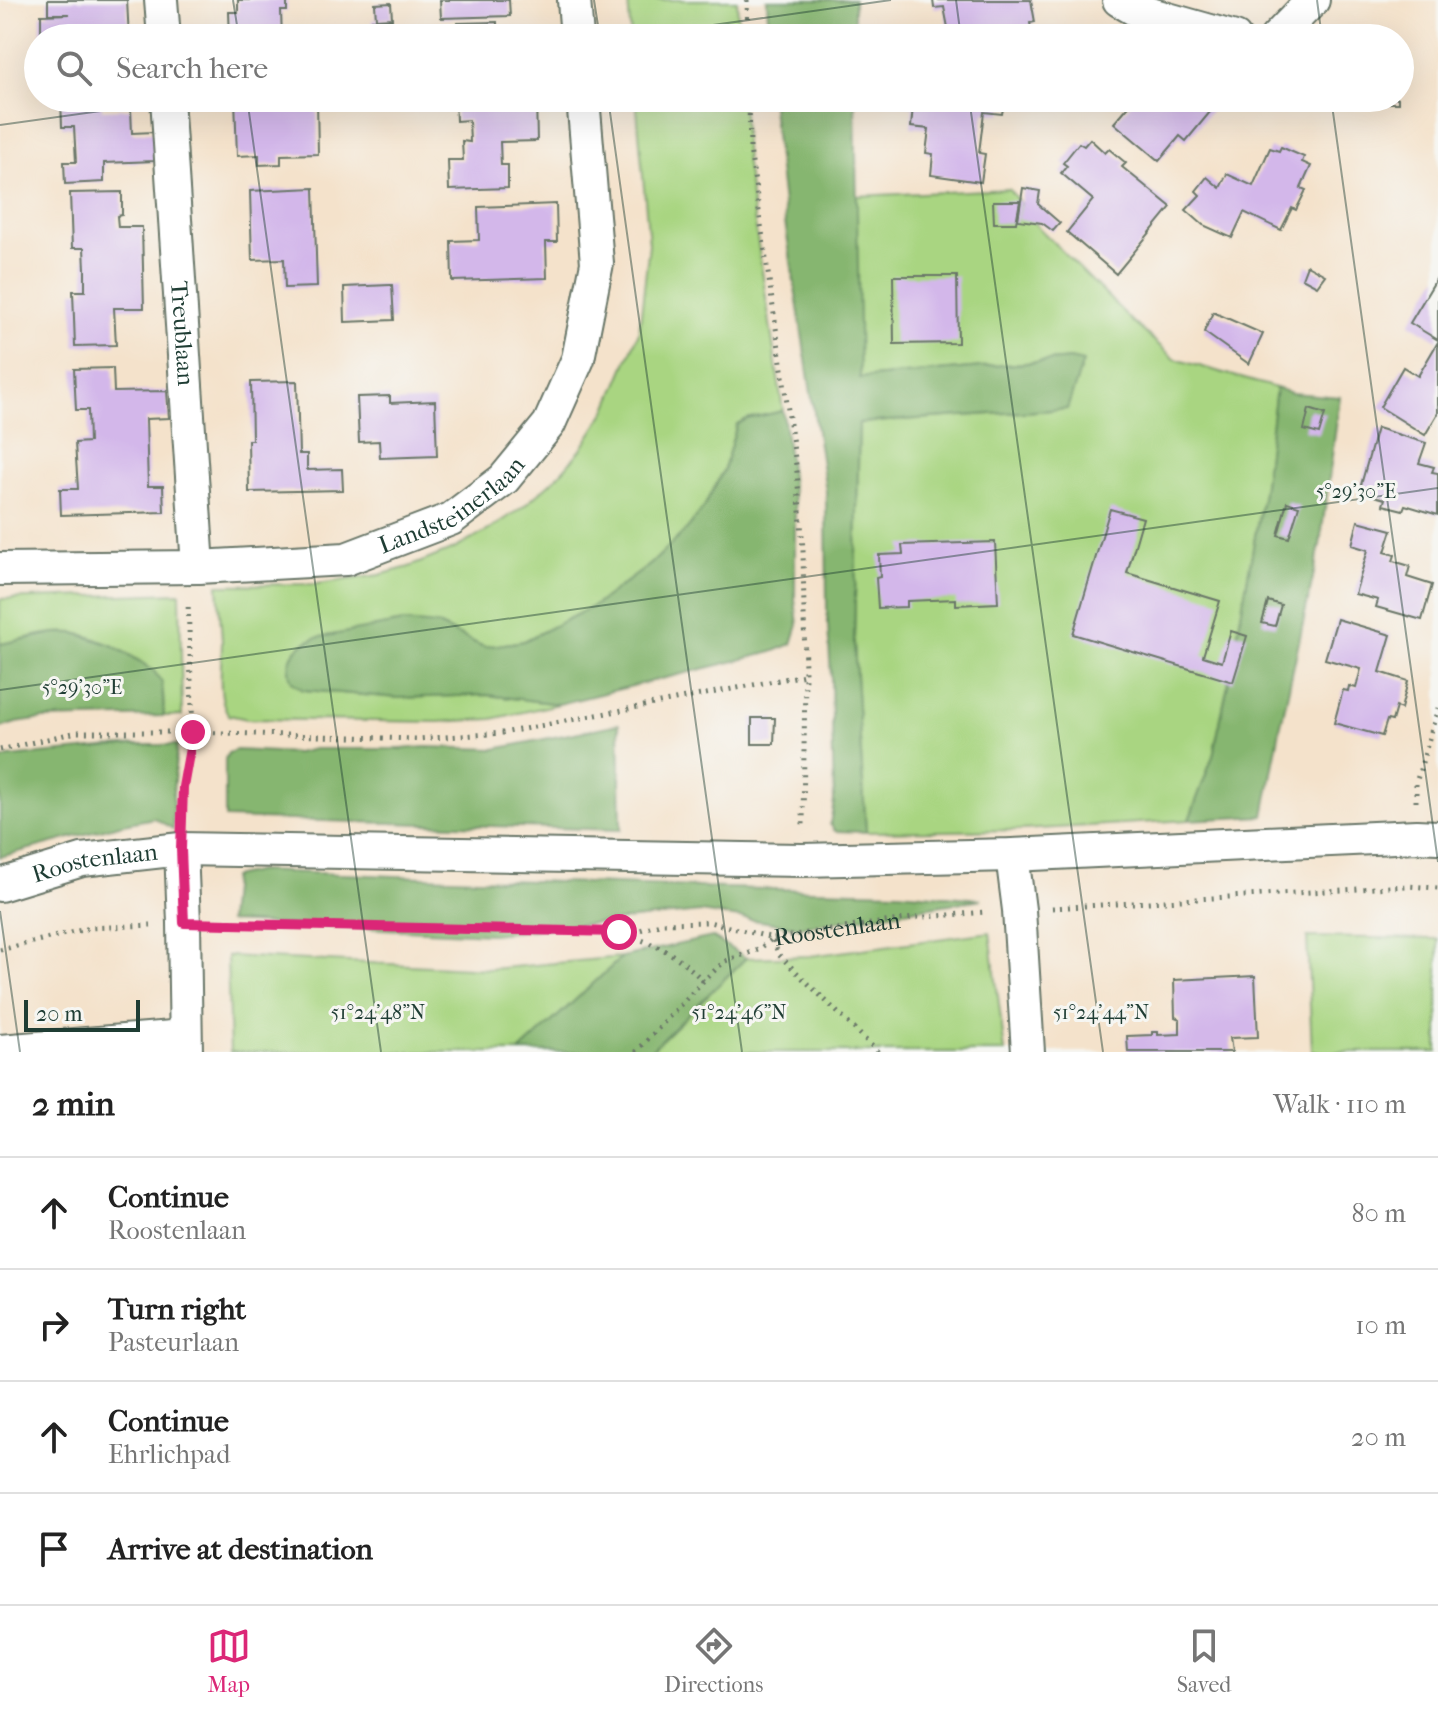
<!DOCTYPE html>
<html lang="en">
<head>
<meta charset="utf-8">
<style>
	:root { --surface:#fff; --page:#f6f6f6; --text:#222; --muted:#767676; --line:#e0e0e0; --accent:#db2777 }
	body { margin:0; font-family:"IM FELL French Canon",serif; background:var(--page); color:var(--text) }
	.scale { position:absolute; left:24px; bottom:20px; width:116px; box-sizing:border-box; padding-left:8px; border:4px solid #1f3d34; border-top:0; font-size:22px; line-height:28px; white-space:nowrap; color:#1f3d34; -webkit-text-stroke:6px #f6f6f2; paint-order:stroke }
	.stop { position:absolute; width:24px; height:24px; margin:-18px; border:6px solid #db2777; border-radius:50%; background:#fff }
	.stop.end { background:#db2777; border-color:#fff; box-shadow:0 2px 8px #0008 }
	.list { margin:0; padding:0; list-style:none }
	h2 { display:flex; justify-content:space-between; align-items:center; height:104px; margin:0; padding:0 32px; font-size:34px }
	h2 small { font-size:26px; font-weight:400; color:var(--muted) }
	.list li { display:grid; grid-template-columns:52px 1fr auto; gap:24px; align-items:center; box-sizing:border-box; height:112px; padding:0 32px; border-top:2px solid var(--line) }
	.list b { display:block; font-size:30px; white-space:nowrap }
	.list p { margin:0; font-size:26px; white-space:nowrap; color:var(--muted) }
	.list em { font-size:26px; font-style:normal; color:var(--muted) }
	.icon { flex:none; width:44px; height:44px; fill:none; stroke:currentColor; stroke-width:2; stroke-linecap:round; stroke-linejoin:round }
	.map { position:relative; flex:none; width:1438px; height:1052px; overflow:hidden }
	.search { position:absolute; background:var(--surface); box-shadow:0 8px 32px #0002; left:24px; right:24px; top:24px; height:88px; display:flex; align-items:center; gap:20px; box-sizing:border-box; padding:0 28px; border-radius:44px; color:var(--muted); font-size:30px }
	.sheet { height:552px; background:var(--surface) }
	nav { display:flex; justify-content:space-around; align-items:center; box-sizing:border-box; height:112px; border-top:2px solid var(--line); background:var(--surface); font-size:22px; color:var(--muted) }
	nav a { display:grid; justify-items:center; gap:4px }
	nav .on { color:var(--accent) }
	.map>svg:first-child { display:block }
	.green { fill:#a9d581; stroke:#64895a; stroke-width:2 }
	.forest { fill:#86b66f; stroke:#527a52; stroke-width:2 }
	.building { fill:#d3b7ea }
	.lines { fill:none; stroke-linecap:round; stroke-linejoin:round }
	.street-casing { stroke:#6a7769; stroke-width:36 }
	.path { stroke:#6a7769; stroke-width:5; stroke-dasharray:2 6; stroke-linecap:butt }
	.street { stroke:#fff; stroke-width:32 }
	.route { stroke:#db2777; stroke-width:10 }
	.ticks { fill:none; stroke:#1f3d34; stroke-width:2; stroke-opacity:0.45 }
	.labels { text-anchor:middle; stroke-width:6; stroke-linejoin:round; paint-order:stroke }
	.street-label { font-size:24px; fill:#1f3d34; stroke:#f6f6f2 }
	.ticks-label { font-size:20px; text-anchor:middle; fill:#1f3d34; stroke:#f6f6f2; stroke-width:6; stroke-linejoin:round; paint-order:stroke }
</style>
</head>
<body>
<div class="map">
<svg width="1438" height="1052" viewBox="0 0 1438 1052">
	<rect width="100%" height="100%" fill="#f6f6f2"/>
	<filter id="ink" filterUnits="userSpaceOnUse"><feTurbulence type="fractalNoise" baseFrequency=".0125" numOctaves="2"/><feDisplacementMap in="SourceGraphic" scale="16" xChannelSelector="R" yChannelSelector="G"/><feConvolveMatrix kernelMatrix="1 2 1 2 8 2 1 2 1" color-interpolation-filters="sRGB"/></filter>
	<filter id="wash" filterUnits="userSpaceOnUse"><feTurbulence type="fractalNoise" baseFrequency=".006" numOctaves="4" result="noise"/><feDisplacementMap in="SourceGraphic" scale="32" xChannelSelector="R" yChannelSelector="G"/><feGaussianBlur stdDeviation="1.8" result="paint"/><feColorMatrix in="noise" values="0 0 0 0 0 0 0 0 0 0 0 0 0 0 0 0 0 1.4 0 .05"/><feComposite in="paint" operator="in"/></filter>
	<g filter="url(#wash)">
		<rect width="100%" height="100%" fill="#f4e2cb"/>
		<g class="green">
			<polygon points="628,0 737,0 739,38 631,38"/>
			<path d="M636 98H742L746 164 783 411 747 419 737 424 724 469 704 507 686 530 651 564 594 606 524 641 484 647 438 625 304 690 399 698 487 695 559 704 492 719 438 722 247 719 229 715C216 698 222 663 222 641 221 623 219 604 218 585L317 584 379 575 409 567 456 548 489 530 524 506 556 478 580 451 607 409 639 332 649 244Z"/>
			<polygon points="1009,189 1038,227 1134,323 1175,359 1276,388 1263,492 1231,670 1213,756 1189,820 1022,830 866,832 854,643 859,423 1066,409 1070,359 859,378 856,196"/>
			<path d="M180 593 182 716H164C163 705 165 689 159 679 149 661 94 635 74 633 50 630 23 640 0 644V599Z"/>
			<polygon points="990,932 1005,1052 649,1052 746,958 810,956"/>
			<polygon points="1307,937 1438,939 1438,1052 1312,1052"/>
			<polygon points="227,956 490,969 622,957 519,1052 230,1052"/>
		</g>
		<g class="forest">
			<polygon points="767,0 854,0 854,38 769,38"/>
			<polygon points="771,98 855,98 860,378 1070,359 1083,362 1067,409 859,423 854,643 866,832 835,831 830,824 834,801 831,678 827,608 826,491 785,222"/>
			<polygon points="1276,388 1292,393 1340,397 1320,545 1280,729 1264,816 1189,820 1213,756 1231,670 1263,492"/>
			<path d="M783 411 795 510V599L798 625 792 644 772 652 559 704 487 695 399 698 304 690C303 690 293 683 293 683 289 678 290 676 289 671 289 652 299 645 315 638L403 622 438 625 484 647 524 641 594 606 651 564 686 530 704 507 724 469 737 424 747 419Z"/>
			<polygon points="55,633 75,633 112,645 154,671 162,683 164,716 43,719 16,723 0,728 0,644"/>
			<polygon points="619,724 621,830 225,818 225,759 228,753 236,750 296,753 314,749 400,749 426,747 495,749"/>
			<polygon points="134,745 177,745 173,792 173,829 154,818 123,824 0,857 0,760 9,757"/>
			<polygon points="259,871 724,888 898,892 982,899 800,927 700,912 492,934 228,922 232,877"/>
			<polygon points="712,937 746,958 649,1052 519,1052 622,957"/>
		</g>
		<g id="blocks">
			<g class="building">
				<polygon points="48,0 127,0 129,38 41,38 41,15 70,14 48,14"/>
				<polygon points="238,0 287,0 287,11 281,11 282,38 230,38 229,12 238,12"/>
				<polygon points="440,0 509,0 510,16 441,18"/>
				<polygon points="933,0 1031,0 1035,22 1030,23 1032,33 1009,38 950,38 944,7 934,8"/>
				<polygon points="391,3 392,18 376,19 375,4"/>
				<polygon points="372,20 392,20 393,38 373,38"/>
				<polygon points="497,22 497,38 458,38 458,23"/>
				<polygon points="61,98 101,98 102,110 131,109 132,133 154,132 155,161 104,163 104,182 65,184 64,162 76,162 74,127 62,127"/>
				<polygon points="235,98 317,99 318,154 281,155 281,164 259,165 259,155 237,156"/>
				<polygon points="455,98 536,98 537,141 500,142 501,165 508,165 508,188 449,190 448,160 463,160 462,141 470,142 469,120 456,121"/>
				<polygon points="909,98 1005,98 1002,114 984,112 979,153 985,154 981,182 931,175 933,154 926,153 929,129 911,127 913,106 908,106"/>
				<polygon points="1130,98 1206,98 1215,106 1186,141 1180,136 1159,161 1114,123 1133,101"/>
				<rect x="1363" y="98" width="35" height="5"/>
				<polygon points="1090,139 1105,153 1109,149 1126,163 1122,167 1171,207 1116,274 1067,232 1093,200 1061,173 1067,166 1063,163 1079,143 1084,146"/>
				<polygon points="1281,147 1304,157 1302,162 1311,166 1301,188 1306,190 1296,210 1292,208 1281,230 1244,212 1232,238 1203,225 1186,210 1200,195 1196,191 1207,177 1220,188 1227,174 1253,186 1270,148 1279,151"/>
				<polygon points="314,188 317,287 285,288 284,259 252,260 250,191"/>
				<polygon points="1023,188 1040,191 1038,204 1060,223 1053,231 1042,223 1018,220"/>
				<polygon points="122,192 122,215 117,216 118,227 142,227 144,308 114,308 116,345 75,346 73,291 85,291 85,269 84,248 72,248 70,193"/>
				<polygon points="993,201 1020,201 1016,223 994,223"/>
				<polygon points="556,204 557,242 546,242 547,278 452,281 451,241 479,240 478,207"/>
				<polygon points="1307,265 1325,275 1317,286 1302,278"/>
				<polygon points="893,276 957,276 958,343 894,344"/>
				<polygon points="1438,276 1438,340 1410,323"/>
				<polygon points="390,285 392,285 394,320 345,322 344,287"/>
				<polygon points="1213,312 1263,334 1249,364 1204,332"/>
				<polygon points="1438,342 1438,413 1425,435 1380,407 1403,367 1418,376"/>
				<polygon points="113,368 114,392 167,391 169,418 146,419 148,486 163,486 164,512 61,515 60,489 78,489 75,443 89,442 88,410 76,410 74,369"/>
				<polygon points="297,381 299,454 307,454 307,470 342,469 343,490 249,492 248,440 252,440 251,382"/>
				<polygon points="390,396 390,403 435,401 437,456 380,458 379,441 359,442 357,397"/>
				<polygon points="1309,409 1325,414 1319,434 1304,430"/>
				<polygon points="1377,428 1426,443 1419,463 1434,467 1432,472 1438,473 1438,515 1405,505 1403,510 1383,505 1385,499 1359,492"/>
				<polygon points="1287,502 1299,506 1289,538 1278,535"/>
				<polygon points="1110,509 1143,518 1127,573 1220,601 1203,656 1222,662 1231,631 1247,636 1233,682 1073,634"/>
				<polygon points="1358,521 1392,530 1385,552 1395,555 1393,561 1410,566 1407,577 1432,585 1422,620 1376,607 1378,600 1355,594 1368,550 1352,545"/>
				<polygon points="995,542 998,603 956,605 956,599 907,601 907,607 878,608 876,578 880,577 879,555 903,554 902,545"/>
				<polygon points="1268,601 1281,605 1275,626 1262,623"/>
				<polygon points="1337,619 1391,635 1380,672 1408,681 1401,709 1396,707 1392,721 1387,720 1382,736 1334,723 1343,690 1348,691 1349,686 1356,688 1361,669 1325,659"/>
				<polygon points="752,718 775,718 774,744 752,744"/>
				<polygon points="1255,976 1258,1037 1230,1038 1232,1052 1128,1052 1127,1036 1152,1035 1152,1032 1158,1032 1158,1035 1180,1034 1180,1019 1175,1017 1174,980"/>
			</g>
		</g>
	</g>
	<g filter="url(#ink)">
		<use href="#blocks" fill-opacity="0" stroke="#6a7769" stroke-width="2"/>
		<g class="lines">
			<g class="street-casing">
				<g id="street">
					<polyline points="161,0 164,38"/>
					<polyline points="574,0 577,38"/>
					<polyline points="1119,0 1136,10 1235,38"/>
					<polyline points="1276,38 1313,0"/>
					<path id="s2" d="M167 98 198 567"/>
					<path id="s3" d="M0 569 198 567 346 559 451 519 504 479 549 424 578 359 597 263 583 98"/>
					<polyline points="181,849 184,923 186,1052"/>
					<polyline points="1012,855 1019,910 1028,1052"/>
					<path id="s4" d="M0 885 82 860 181 849 802 860 1012 855 1416 836 1438 837"/>
					<polyline points="0,1051 185,1036"/>
				</g>
			</g>
			<g class="path">
				<polyline points="747,0 748,38"/>
				<polyline points="749,98 750,149 797,472 803,549 805,675 803,825"/>
				<polyline points="0,750 77,732 193,732 417,739 503,733 805,675"/>
				<polyline points="1416,802 1416,783 1438,708"/>
				<polyline points="182,816 183,787 193,732 188,603"/>
				<polyline points="1052,908 1407,886 1438,888"/>
				<path id="s1" d="M217 924 619 932 640 930 663 923 709 922 773 938 913 918 986 912"/>
				<path d="M620 932C656 945 676 952 703 981"/>
				<polyline points="0,950 90,928 151,925"/>
				<polyline points="636,1052 703,981 725,961 758,950 773,938 778,954 878,1052"/>
			</g>
			<use href="#street" class="street"/>
		</g>
	</g>
	<g class="lines" filter="url(#ink)">
		<polyline class="route" points="193,732 183,787 181,849 184,923 619,932"/>
	</g>
	<path class="ticks" d="M233 0 239 38M594 0 600 38M956 0 961 38M1317 0 1322 38M621 38 891 0M247 98 381 1052M608 98 742 1052M969 98 1103 1052M1331 98 1438 862M0 125 194 98M0 690 1438 488M0 911 20 1052"/>
	<g class="labels">
		<g class="street-label">
			<text dy="8" stroke="none"><textPath href="#s2" startOffset="236">Treublaan</textPath></text>
			<text dy="8" stroke="none"><textPath href="#s3" startOffset="466">Landsteinerlaan</textPath></text>
			<text dy="8" stroke="none"><textPath href="#s4" startOffset="98">Roostenlaan</textPath></text>
			<text dy="8" stroke="none"><textPath href="#s1" startOffset="624">Roostenlaan</textPath></text>
		</g>
	</g>
	<g class="ticks-label">
		<text x="1356" y="498">5°29'30"E</text>
		<text x="82" y="694">5°29'30"E</text>
		<text x="378" y="1019">51°24'48"N</text>
		<text x="739" y="1019">51°24'46"N</text>
		<text x="1101" y="1019">51°24'44"N</text>
	</g>
</svg>
<div class="scale">20 m</div>
<div class="stop" style="left:619px;top:932px"></div>
<div class="stop end" style="left:193px;top:732px"></div>
<div class="search"><svg class="icon" aria-label="search" viewBox="0 0 24 24"><circle cx="10" cy="10" r="6"/><path d="M15 15l6 6"/></svg>Search here</div>
</div>
<section class="sheet">
<h2>2 min<small>Walk · 110 m</small></h2>
<ul class="list">
<li><svg class="icon" aria-label="ahead" viewBox="0 0 24 24"><path d="M12 20V5M6 11l6-6 6 6"/></svg><div><b>Continue</b><p>Roostenlaan</p></div><em>80 m</em></li>
<li><svg class="icon" aria-label="right" viewBox="0 0 24 24"><path d="M7 20v-9h11M14 6l5 5-5 5"/></svg><div><b>Turn right</b><p>Pasteurlaan</p></div><em>10 m</em></li>
<li><svg class="icon" aria-label="ahead" viewBox="0 0 24 24"><path d="M12 20V5M6 11l6-6 6 6"/></svg><div><b>Continue</b><p>Ehrlichpad</p></div><em>20 m</em></li>
<li><svg class="icon" aria-label="arrive" viewBox="0 0 24 24"><path d="M6 21V4h12l-3 4 3 4H6"/></svg><div><b>Arrive at destination</b></div></li>
</ul>
</section>
<nav>
<a class="on"><svg class="icon" aria-label="map" viewBox="0 0 24 24"><path d="M3 6l6-2 6 2 6-2v14l-6 2-6-2-6 2zM9 4v14M15 6v14"/></svg>Map</a>
<a><svg class="icon" aria-label="directions" viewBox="0 0 24 24"><path d="M12 3l9 9-9 9-9-9zM9 14v-3h6M13 9l2 2-2 2"/></svg>Directions</a>
<a><svg class="icon" aria-label="saved" viewBox="0 0 24 24"><path d="M7 4h10v16l-5-4-5 4z"/></svg>Saved</a>
</nav>
</body>
</html>
